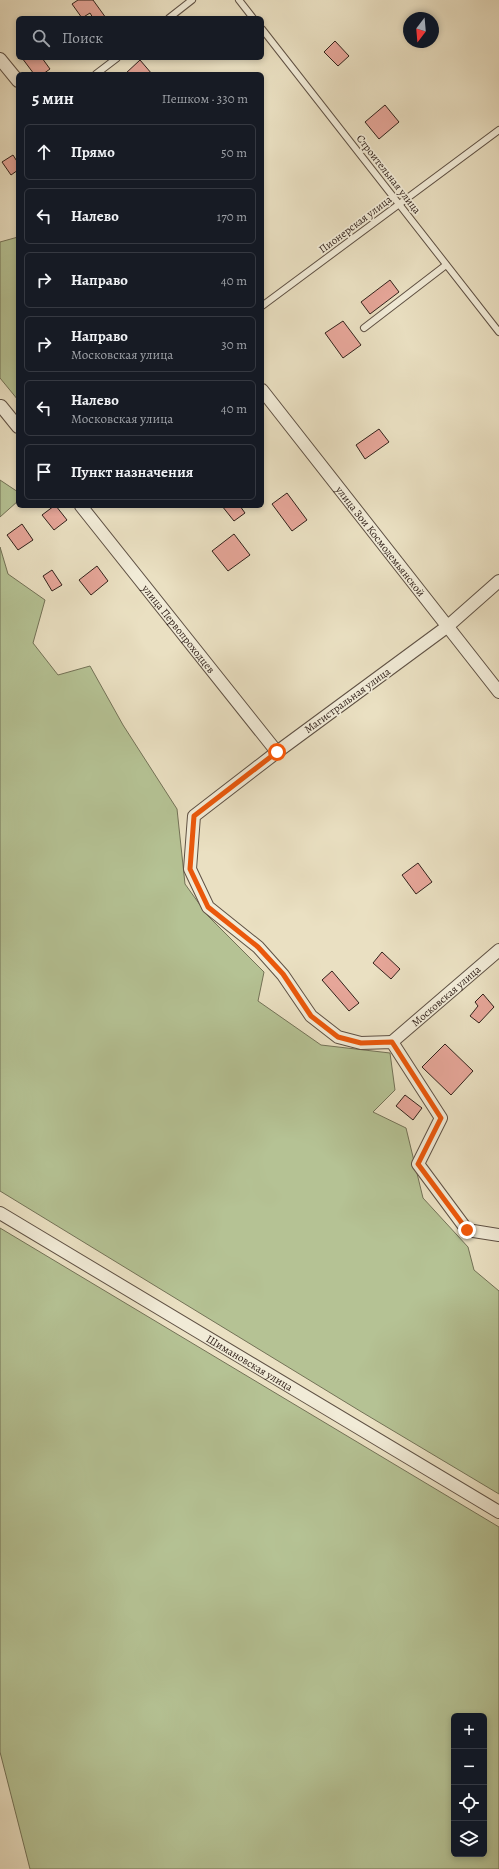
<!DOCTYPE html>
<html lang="ru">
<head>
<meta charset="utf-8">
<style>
	:root { --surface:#171b24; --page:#20242c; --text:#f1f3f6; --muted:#9ea1a6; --line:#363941 }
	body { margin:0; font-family:Alegreya,serif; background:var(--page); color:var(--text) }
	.controls { position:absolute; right:12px; bottom:12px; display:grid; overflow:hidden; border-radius:6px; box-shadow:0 2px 6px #0003 }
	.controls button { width:36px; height:36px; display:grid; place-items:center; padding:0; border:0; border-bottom:1px solid var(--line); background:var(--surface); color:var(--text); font:20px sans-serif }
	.compass { position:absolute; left:403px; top:12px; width:36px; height:36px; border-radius:50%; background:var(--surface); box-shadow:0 2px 6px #0003; rotate:196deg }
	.stop { position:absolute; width:12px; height:12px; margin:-9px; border:3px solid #ea580c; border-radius:50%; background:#fff }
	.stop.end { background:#ea580c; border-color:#fff; box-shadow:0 1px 4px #0008 }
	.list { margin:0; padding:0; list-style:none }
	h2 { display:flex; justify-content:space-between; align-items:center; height:52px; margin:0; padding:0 16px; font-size:17px }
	h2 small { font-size:13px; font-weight:400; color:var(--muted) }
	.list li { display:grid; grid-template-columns:26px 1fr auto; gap:12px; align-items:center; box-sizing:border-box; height:56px; margin:0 8px 8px; padding:0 8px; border:1px solid var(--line); border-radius:6px }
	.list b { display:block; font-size:15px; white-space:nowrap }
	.list p { margin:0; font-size:13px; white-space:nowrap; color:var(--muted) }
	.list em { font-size:13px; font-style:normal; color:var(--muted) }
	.icon { flex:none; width:22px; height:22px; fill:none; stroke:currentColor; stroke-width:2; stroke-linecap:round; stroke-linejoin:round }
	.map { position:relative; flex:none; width:499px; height:1869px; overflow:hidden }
	.search { position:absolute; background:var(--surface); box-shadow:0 2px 6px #0003; left:16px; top:16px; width:248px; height:44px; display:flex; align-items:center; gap:10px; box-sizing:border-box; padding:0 14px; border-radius:6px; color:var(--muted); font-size:15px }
	.panel { position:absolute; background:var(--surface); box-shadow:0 2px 6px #0003; left:16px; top:72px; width:248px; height:436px; border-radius:6px }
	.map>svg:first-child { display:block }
	.green { fill:#b5c294; stroke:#737257; fill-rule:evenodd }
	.building { fill:#e6a699; stroke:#31211a }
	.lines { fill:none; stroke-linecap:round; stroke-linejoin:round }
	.lane-casing { stroke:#5f5144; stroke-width:8 }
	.street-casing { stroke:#5f5144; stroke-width:14 }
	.lane { stroke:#f1ebd7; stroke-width:6 }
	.street { stroke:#f1ebd7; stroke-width:12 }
	.route { stroke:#ea580c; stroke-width:5 }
	.labels { text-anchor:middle; stroke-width:3.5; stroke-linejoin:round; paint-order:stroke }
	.street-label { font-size:11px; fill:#31211a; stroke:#f1ebd7 }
</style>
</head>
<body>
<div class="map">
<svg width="499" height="1869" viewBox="0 0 499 1869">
	<rect width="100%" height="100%" fill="#eae0c2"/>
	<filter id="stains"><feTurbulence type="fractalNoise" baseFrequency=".005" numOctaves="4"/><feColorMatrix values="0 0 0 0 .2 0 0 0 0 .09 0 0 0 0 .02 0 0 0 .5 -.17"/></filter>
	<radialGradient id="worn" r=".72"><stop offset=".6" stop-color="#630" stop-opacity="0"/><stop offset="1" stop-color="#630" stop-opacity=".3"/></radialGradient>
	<g class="green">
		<polygon points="18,237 18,400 0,378 0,242"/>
		<polygon points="0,480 18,492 18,501 0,517"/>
		<polygon points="0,547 8,574 45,600 33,643 58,675 90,666 123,725 177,809 185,884 208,916 264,972 258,1001 321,1045 390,1053 395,1090 373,1112 406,1128 423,1198 468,1247 474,1270 499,1291 499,1494 360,1411 0,1191"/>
		<path d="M0 1228 499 1527V1869H30L0 1752ZM454 1716H484V1854H454Z"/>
	</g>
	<g class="building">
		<polygon points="78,0 93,0 106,18 93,18 90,13 82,18 72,4"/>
		<polygon points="335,41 349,56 338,66 324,52"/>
		<polygon points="22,58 42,58 50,69 43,74 34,74"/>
		<polygon points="140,60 152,74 125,74"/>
		<polygon points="385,105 399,122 379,139 365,122"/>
		<polygon points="13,155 18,163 18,170 11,175 2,162"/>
		<polygon points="390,280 399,292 370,314 361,302"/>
		<polygon points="343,321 361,345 343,358 325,333"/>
		<polygon points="379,429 389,442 365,459 356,445"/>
		<polygon points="287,493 307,520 292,531 272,504"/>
		<polygon points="54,506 56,506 67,520 54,530 42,515"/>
		<polygon points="222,506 240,506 245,513 234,521"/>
		<polygon points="22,524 33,540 18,550 7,535"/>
		<polygon points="234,534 250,555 228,571 212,551"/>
		<polygon points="97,566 108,581 91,595 79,580"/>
		<polygon points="52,570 62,585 52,591 43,576"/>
		<polygon points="418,863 432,882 416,894 402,875"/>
		<polygon points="382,952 400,969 391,979 373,963"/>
		<polygon points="332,971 359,1003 349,1011 322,980"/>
		<polygon points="483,994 494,1007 479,1023 470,1016 478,1006 475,1002"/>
		<polygon points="445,1044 473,1071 451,1095 422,1067"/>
		<polygon points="405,1095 422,1108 413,1120 396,1106"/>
	</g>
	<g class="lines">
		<g class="lane-casing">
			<g id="lane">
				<polyline points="239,0 253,18"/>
				<polyline points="169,18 192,0"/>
				<polyline points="262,29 499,332"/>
				<polyline points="96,74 117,58"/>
				<polyline points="262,306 499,130"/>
				<polyline points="364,328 446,265"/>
			</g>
		</g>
		<g class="street-casing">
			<g id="street">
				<polyline points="0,59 18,81"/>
				<path id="s1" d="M262 390 499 692"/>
				<polyline points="1,406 18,427"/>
				<path id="s2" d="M81 506 277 752"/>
				<polyline points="499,581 448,626 277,752 194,816 190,869 208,907 258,947 283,975 311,1016 338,1037 361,1043 392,1042 441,1118 418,1164 467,1230 499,1235"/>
				<path id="s3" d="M392 1042 499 950"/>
				<path id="s4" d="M0 1213 499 1512"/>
			</g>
		</g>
		<use href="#lane" class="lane"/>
		<use href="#street" class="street"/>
	</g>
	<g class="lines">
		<polyline class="route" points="277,752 194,816 190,869 208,907 258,947 283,974 311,1016 338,1037 361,1043 392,1042 441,1118 418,1164 467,1230"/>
	</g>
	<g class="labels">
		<g class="street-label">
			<text transform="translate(389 174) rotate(52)" y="4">Строительная улица</text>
			<text transform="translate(355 224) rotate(-37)" y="4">Пионерская улица</text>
			<text dy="4" stroke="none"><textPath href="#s1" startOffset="192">улица Зои Космодемьянской</textPath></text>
			<text dy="4" stroke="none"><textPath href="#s2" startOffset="157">улица Первопроходцев</textPath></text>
			<text transform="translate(347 700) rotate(-36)" y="4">Магистральная улица</text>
			<text dy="4" stroke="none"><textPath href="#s3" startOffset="71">Московская улица</textPath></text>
			<text dy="4" stroke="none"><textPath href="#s4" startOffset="291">Шимановская улица</textPath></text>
		</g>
	</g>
	<rect width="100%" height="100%" filter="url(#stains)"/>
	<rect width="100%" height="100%" fill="url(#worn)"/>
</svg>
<div class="controls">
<button>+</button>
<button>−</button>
<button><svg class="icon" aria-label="locate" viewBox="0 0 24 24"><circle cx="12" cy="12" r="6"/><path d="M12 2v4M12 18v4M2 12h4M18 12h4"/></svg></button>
<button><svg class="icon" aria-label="layers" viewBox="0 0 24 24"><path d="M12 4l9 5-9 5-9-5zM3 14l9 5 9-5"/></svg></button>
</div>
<svg class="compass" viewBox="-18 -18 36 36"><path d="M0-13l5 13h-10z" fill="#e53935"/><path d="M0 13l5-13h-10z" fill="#9ea1a6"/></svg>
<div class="stop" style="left:277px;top:752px"></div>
<div class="stop end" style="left:467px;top:1230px"></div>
<div class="search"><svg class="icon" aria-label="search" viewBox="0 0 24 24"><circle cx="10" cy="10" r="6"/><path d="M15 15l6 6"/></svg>Поиск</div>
<section class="panel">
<h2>5 мин<small>Пешком · 330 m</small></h2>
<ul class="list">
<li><svg class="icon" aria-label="ahead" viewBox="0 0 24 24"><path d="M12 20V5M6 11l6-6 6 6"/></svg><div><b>Прямо</b></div><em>50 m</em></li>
<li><svg class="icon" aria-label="left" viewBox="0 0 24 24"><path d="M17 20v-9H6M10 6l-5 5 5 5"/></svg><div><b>Налево</b></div><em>170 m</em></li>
<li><svg class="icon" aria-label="right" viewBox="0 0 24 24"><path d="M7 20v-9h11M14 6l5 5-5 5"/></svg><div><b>Направо</b></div><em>40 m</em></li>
<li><svg class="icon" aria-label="right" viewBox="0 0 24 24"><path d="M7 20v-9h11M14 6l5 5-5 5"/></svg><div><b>Направо</b><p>Московская улица</p></div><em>30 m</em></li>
<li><svg class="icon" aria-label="left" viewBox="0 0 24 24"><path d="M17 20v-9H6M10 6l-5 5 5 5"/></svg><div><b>Налево</b><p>Московская улица</p></div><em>40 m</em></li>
<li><svg class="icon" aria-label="arrive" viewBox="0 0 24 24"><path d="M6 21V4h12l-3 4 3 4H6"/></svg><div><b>Пункт назначения</b></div></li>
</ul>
</section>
</div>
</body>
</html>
